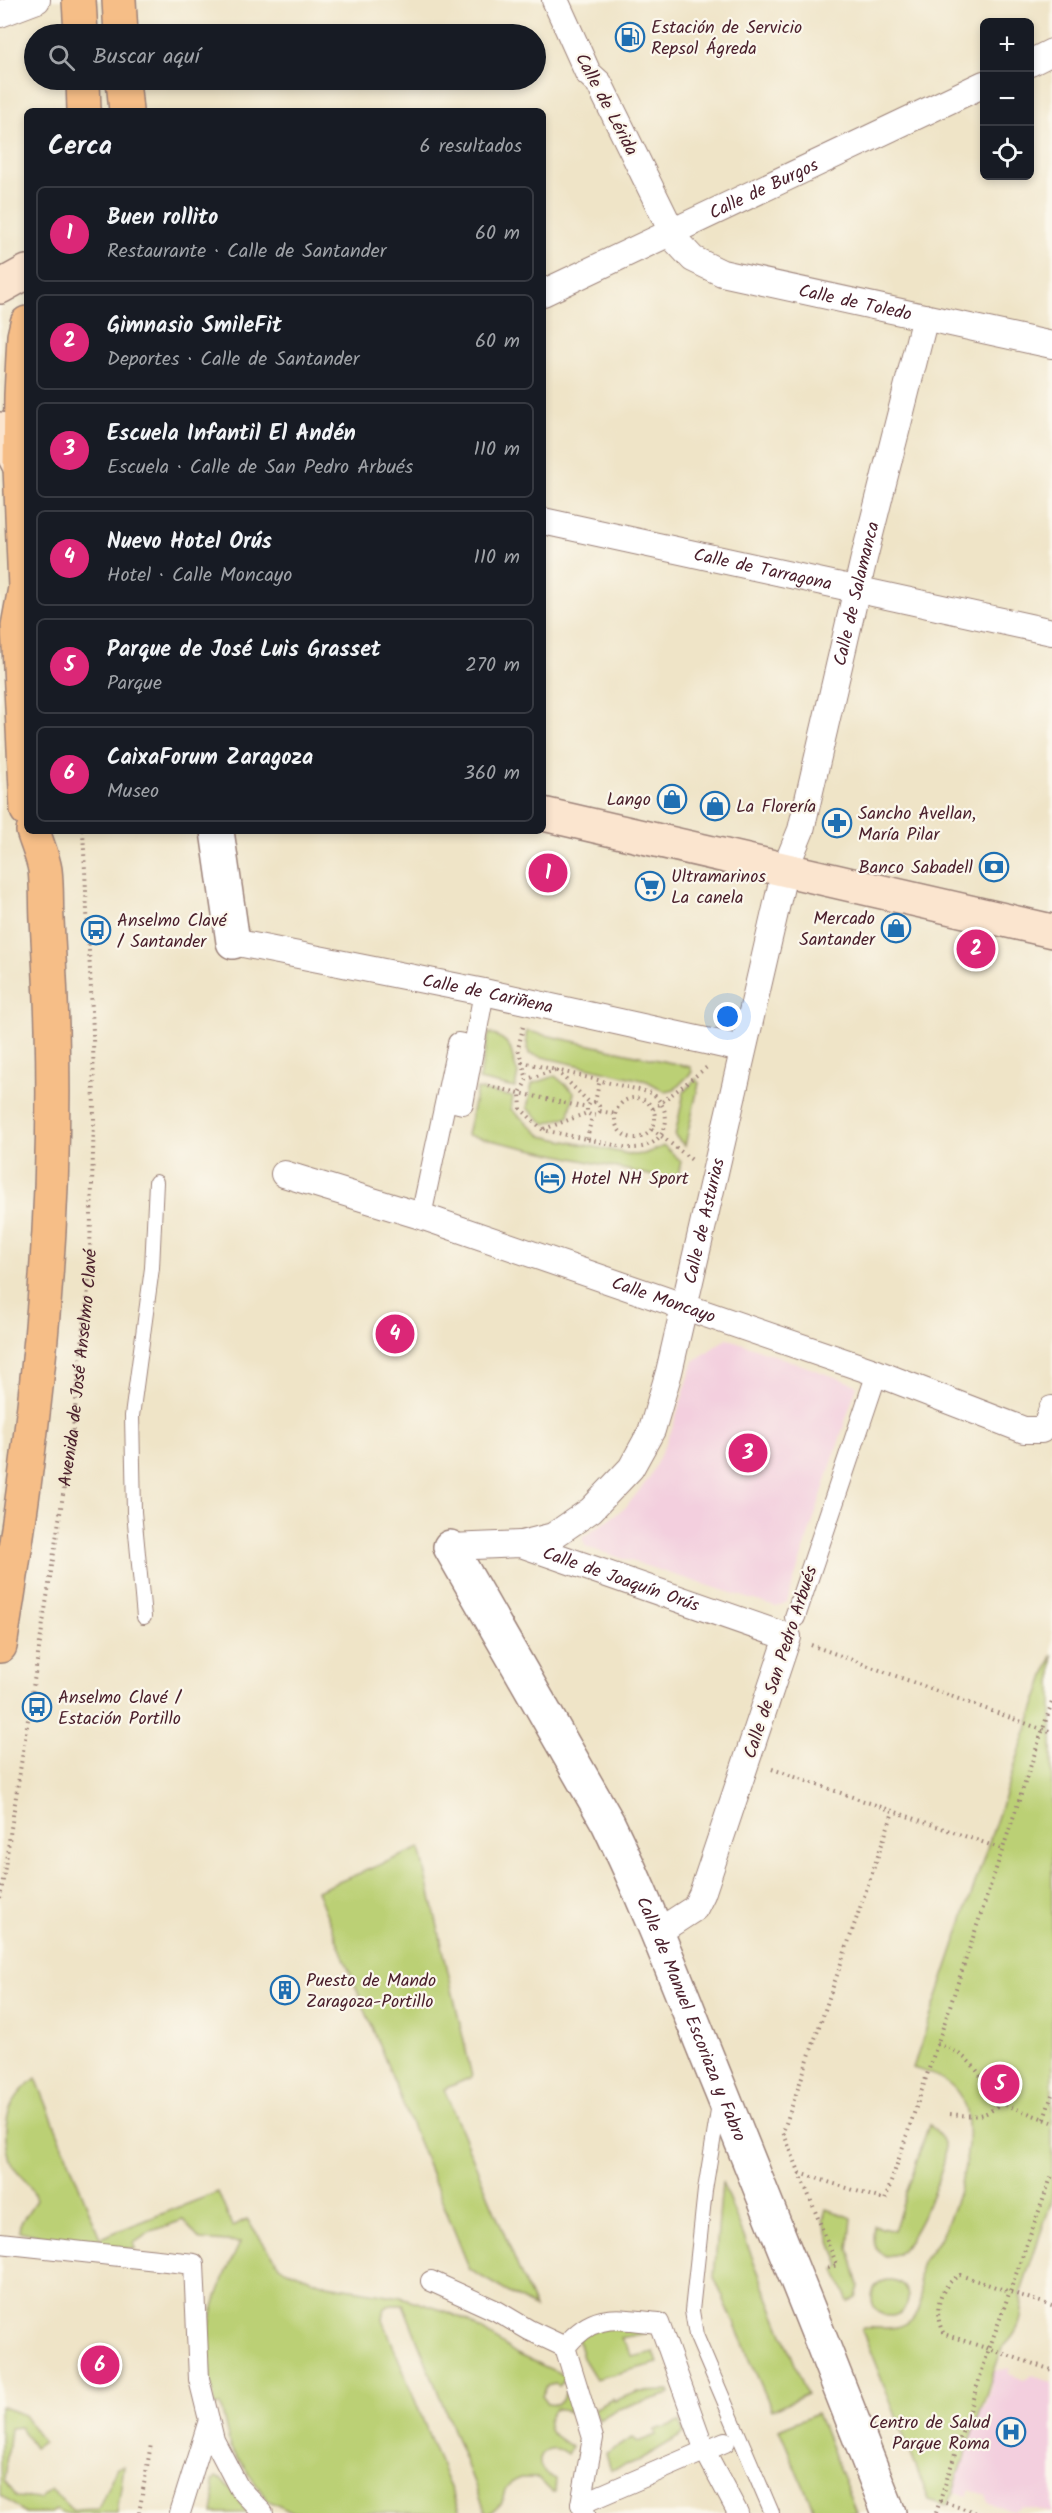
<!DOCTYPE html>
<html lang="es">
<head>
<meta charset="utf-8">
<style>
	:root { --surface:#171b24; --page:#20242c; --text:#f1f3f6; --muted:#9ea1a6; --line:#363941; --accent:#db2777 }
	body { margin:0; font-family:Kalam,sans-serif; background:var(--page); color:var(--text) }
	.controls { position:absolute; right:18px; top:18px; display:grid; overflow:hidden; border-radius:9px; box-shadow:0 3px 9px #0003 }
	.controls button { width:54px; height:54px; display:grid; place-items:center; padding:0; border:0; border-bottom:2px solid var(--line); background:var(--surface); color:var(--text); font:30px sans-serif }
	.you { position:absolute; left:728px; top:1017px; width:21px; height:21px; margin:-15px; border:4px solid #fff; border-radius:50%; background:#1a73e8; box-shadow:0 0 0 9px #1a73e833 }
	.badge { display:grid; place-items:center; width:39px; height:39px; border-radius:50%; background:var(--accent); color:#fff; font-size:20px; font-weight:700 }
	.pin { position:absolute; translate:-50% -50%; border:3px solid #fff; box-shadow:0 2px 6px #0006 }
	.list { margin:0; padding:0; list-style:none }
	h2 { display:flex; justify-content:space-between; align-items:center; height:78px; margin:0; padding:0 24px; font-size:26px }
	h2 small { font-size:20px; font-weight:400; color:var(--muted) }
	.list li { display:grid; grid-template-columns:39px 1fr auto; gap:18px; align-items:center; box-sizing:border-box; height:96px; margin:0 12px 12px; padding:0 12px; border:2px solid var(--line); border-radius:9px }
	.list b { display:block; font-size:22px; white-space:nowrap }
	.list p { margin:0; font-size:20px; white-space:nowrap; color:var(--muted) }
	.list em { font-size:20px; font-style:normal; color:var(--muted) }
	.icon { flex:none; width:33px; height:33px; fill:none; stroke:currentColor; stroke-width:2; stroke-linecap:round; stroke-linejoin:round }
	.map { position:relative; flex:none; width:1052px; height:2513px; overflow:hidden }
	.search { position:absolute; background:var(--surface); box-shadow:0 3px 9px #0003; left:24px; top:24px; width:522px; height:66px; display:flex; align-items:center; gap:15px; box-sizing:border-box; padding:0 21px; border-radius:33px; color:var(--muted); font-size:22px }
	.panel { position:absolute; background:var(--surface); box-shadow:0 3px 9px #0003; left:24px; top:108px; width:522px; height:726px; border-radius:9px }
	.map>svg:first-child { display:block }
	.built { fill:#f3cfde }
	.green { fill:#bbd074; stroke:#827850; stroke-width:1.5 }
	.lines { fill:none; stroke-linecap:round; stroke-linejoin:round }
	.service-casing { stroke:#9c8279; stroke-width:16 }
	.pedestrian-casing { stroke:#9c8279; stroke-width:22 }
	.minor-casing { stroke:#9c8279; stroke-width:28 }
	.tertiary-casing { stroke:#9c8279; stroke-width:36 }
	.secondary-casing { stroke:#9c8279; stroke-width:36 }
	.primary-casing { stroke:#9c8279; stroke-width:36 }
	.path { stroke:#9c8279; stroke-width:4; stroke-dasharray:1.5 4.5; stroke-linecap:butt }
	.service { stroke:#fff; stroke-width:14 }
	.pedestrian { stroke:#fff; stroke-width:20 }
	.minor { stroke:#fff; stroke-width:26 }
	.tertiary { stroke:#fff; stroke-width:33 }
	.secondary { stroke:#fbe5cf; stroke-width:33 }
	.primary { stroke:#f6be87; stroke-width:33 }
	.labels { text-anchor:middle; stroke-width:4.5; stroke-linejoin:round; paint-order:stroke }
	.poi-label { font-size:18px; fill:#4a1f2b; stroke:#fbf7ec; text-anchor:start }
	.street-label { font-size:18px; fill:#4a1f2b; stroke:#fbf7ec }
</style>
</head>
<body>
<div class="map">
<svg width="1052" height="2513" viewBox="0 0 1052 2513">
	<rect width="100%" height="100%" fill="#fbf7ec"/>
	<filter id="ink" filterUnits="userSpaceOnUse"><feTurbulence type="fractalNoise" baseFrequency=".0167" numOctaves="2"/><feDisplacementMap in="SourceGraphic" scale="12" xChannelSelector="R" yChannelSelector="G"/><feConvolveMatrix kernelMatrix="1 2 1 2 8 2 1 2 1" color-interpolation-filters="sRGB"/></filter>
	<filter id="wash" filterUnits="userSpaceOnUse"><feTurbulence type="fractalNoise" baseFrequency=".008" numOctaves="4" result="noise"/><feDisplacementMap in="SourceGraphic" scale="24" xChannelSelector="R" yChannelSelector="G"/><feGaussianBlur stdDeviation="1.35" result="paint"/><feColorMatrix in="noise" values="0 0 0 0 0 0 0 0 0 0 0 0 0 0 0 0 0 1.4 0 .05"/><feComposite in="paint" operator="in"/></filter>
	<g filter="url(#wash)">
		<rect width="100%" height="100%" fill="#efe4c7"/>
		<g class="built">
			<polygon points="727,1338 857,1385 787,1602 776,1607 586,1547 582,1538 625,1508 650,1477 672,1429 694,1361"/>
			<polygon points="993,2362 994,2371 1010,2368 1008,2374 1024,2380 1033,2375 1052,2383 1052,2513 1022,2506 1013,2511 988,2503 986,2495 969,2490 967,2496 947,2490 958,2477 970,2440 974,2413 984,2408 992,2384 988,2388"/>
		</g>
		<g class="green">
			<polygon points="527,1031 690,1067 692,1072 674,1090 666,1092 647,1081 529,1054 526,1037"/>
			<path d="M489 1033C518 1043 508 1053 518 1073L515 1088 479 1080Z"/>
			<polygon points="555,1076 574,1092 569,1116 545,1124 527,1108 532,1084"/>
			<polygon points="696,1079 699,1083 685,1146 675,1136 684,1092"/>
			<polygon points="477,1089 513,1097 511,1109 542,1136 633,1155 644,1154 664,1146 681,1161 677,1181 467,1135"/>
			<path d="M1052 1655V2200L1020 2294C1026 2316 1019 2333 1002 2348L948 2506 929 2500 862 2330 864 2328C882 2327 898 2332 912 2319 930 2303 913 2281 922 2263 928 2252 938 2243 943 2232 960 2198 984 2120 954 2088 944 2077 927 2073 913 2068Z"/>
			<polygon points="420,1848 472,2077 444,2089 535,2308 470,2270 317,1891"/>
			<path d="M36 2078 100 2238 218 2192 232 2226 247 2219 280 2267 327 2285 401 2297 448 2312 468 2321 517 2354 564 2375 565 2380 559 2386 555 2384 547 2386 542 2396 548 2404 557 2405 562 2400 564 2394 570 2390 575 2413 556 2409C547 2416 546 2423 550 2432L571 2447 567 2454C544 2436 525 2468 556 2479L555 2492H552L538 2478H520L513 2481 505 2490 502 2502 490 2513H486L403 2304H392L385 2308 383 2320 460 2513H293L267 2500 230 2447 221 2406 215 2407C213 2391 209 2376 208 2360 204 2320 223 2278 240 2243L200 2240 183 2220 152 2231 134 2243 136 2249 77 2245 19 2231 20 2224 36 2200C33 2186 21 2177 12 2166 0 2131 4 2101 36 2078Z"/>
			<path d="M929 2124C935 2131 944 2138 945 2147 947 2171 915 2237 898 2254L886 2256C872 2250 872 2239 874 2226L894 2231Z"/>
			<polygon points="722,2182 807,2394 772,2410 714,2277"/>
			<polygon points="826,2209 852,2218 849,2249 859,2286 856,2298 848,2302 835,2270 840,2266 823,2220"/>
			<circle cx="890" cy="2298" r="18"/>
			<polygon points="609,2319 622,2320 622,2324 644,2323 647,2333 621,2338 633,2357 654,2352 658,2363 596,2379 583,2358 577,2335"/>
			<polygon points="669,2391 670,2394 615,2410 599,2420 594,2409 613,2399 614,2401 637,2392"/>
			<polygon points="0,2406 24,2415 43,2442 34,2448 20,2427 10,2428 4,2480 17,2497 40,2499 51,2489 72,2510 98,2509 117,2467 124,2466 117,2513 61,2513 55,2510 50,2513 25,2513 0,2495"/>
			<polygon points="817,2413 857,2513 815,2513 779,2429"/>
			<polygon points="680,2422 685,2433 640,2460 611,2470 606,2453 633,2438 638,2442 656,2435 655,2430"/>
			<polygon points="216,2477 221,2478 249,2513 213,2513 215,2501 212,2481"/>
		</g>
	</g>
	<g filter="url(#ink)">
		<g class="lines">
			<g class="service-casing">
				<g id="service">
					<polyline points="144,1617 134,1512 132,1416 152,1268 156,1182"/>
					<polyline points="719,2105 705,2190 692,2311 696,2335 772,2513"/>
				</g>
			</g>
			<g class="pedestrian-casing">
				<g id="pedestrian">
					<polyline points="446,1100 463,1104 474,1046"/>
					<polyline points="421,1216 458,1043 474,1046 484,992"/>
					<polyline points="795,1617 877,1373"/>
					<polyline points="0,2243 194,2264 199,2379 214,2440 239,2488 263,2513"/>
					<polyline points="431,2281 497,2311 529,2330 565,2347"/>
					<polyline points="581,2504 725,2442"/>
					<polyline points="180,2513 209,2420"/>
					<path d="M585 2513 581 2504 593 2438 565 2347C594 2311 617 2319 659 2323L705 2451 738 2513"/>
				</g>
			</g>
			<g class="minor-casing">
				<g id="minor">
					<path id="s2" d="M555 0 588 73 599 83 677 242 693 259 722 273 1052 345"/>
					<polyline points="0,14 37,0"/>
					<polyline points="1030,63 1052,52"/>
					<path id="s3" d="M543 293 984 84"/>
					<path id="s4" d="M543 521 1052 632"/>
					<path id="s5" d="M233 942 484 992 742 1049"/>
					<path id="s6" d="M284 1174 421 1216 877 1373 1024 1430H1041L1047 1424 1052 1409"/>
					<path id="s7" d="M521 1544 553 1536 591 1510 631 1468 652 1430 669 1372 785 869 801 830 864 558 925 317"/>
					<path id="s8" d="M450 1547 521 1544 788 1637 702 1894 695 1908 658 1932"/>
				</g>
			</g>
			<g class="tertiary-casing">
				<g id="tertiary">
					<polyline points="217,831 233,942"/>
					<path id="s9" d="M450 1547 608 1823C651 1911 684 2001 721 2091 778 2231 834 2372 889 2513"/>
				</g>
			</g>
			<g class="secondary-casing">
				<g id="secondary">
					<polyline points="0,287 27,272"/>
					<polyline points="0,429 20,467"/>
					<polyline points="543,814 1052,931"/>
				</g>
			</g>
			<g class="primary-casing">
				<g id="primary">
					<polyline points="79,0 81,34"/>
					<polyline points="119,0 121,34"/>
					<polyline points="83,80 84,111"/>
					<polyline points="123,80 126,111"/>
					<polyline points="27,323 24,336 21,395 20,467 25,588 18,626 27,810"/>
					<path d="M0 1646C34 1437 58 1240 52 1028 51 992 49 956 47 920 46 903 47 886 45 870 43 857 37 844 33 831"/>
				</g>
			</g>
			<g class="path">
				<polyline points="88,930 107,930"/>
				<polyline points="523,1027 518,1049 527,1079"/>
				<polyline points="522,1062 556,1070 590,1103"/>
				<path d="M556 1070 652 1093C679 1116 664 1150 629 1148L543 1130 521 1109 520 1093 527 1079Z"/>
				<polyline points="488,1086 587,1108"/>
				<circle cx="635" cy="1118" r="20"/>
				<polyline points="595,1102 590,1103 587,1108 587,1113 592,1116 597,1115 600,1111 599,1106 595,1102 600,1079"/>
				<polyline points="653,1109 707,1067"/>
				<polyline points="600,1111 616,1114"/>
				<polyline points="544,1129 587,1113"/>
				<polyline points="652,1129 692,1160"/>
				<polyline points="587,1139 592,1116"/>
				<polyline points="811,1645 1052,1733"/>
				<polyline points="31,1706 41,1708"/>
				<polyline points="772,1769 1002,1849"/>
				<path id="s1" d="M0 1899 72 1437 89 1280 94 1121 93 1031 83 831"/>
				<path d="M937 2044C970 2055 979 2070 993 2100L1052 2122"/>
				<path d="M950 2114C971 2116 985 2119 1000 2103"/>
				<polyline points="1044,2119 1052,2095"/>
				<polyline points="800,2173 885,2200 1052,1702"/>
				<polyline points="828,2268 837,2265 783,2132 893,1812"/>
				<path d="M1052 2306 960 2275C939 2286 932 2314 944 2334L1052 2370"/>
				<polyline points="940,2501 977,2513"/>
				<polyline points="139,2513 151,2444"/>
				<polyline points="936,2513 989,2349 1052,2175"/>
			</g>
			<use href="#service" class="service"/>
			<use href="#pedestrian" class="pedestrian"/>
			<use href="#minor" class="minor"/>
			<use href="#tertiary" class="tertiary"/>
			<use href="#secondary" class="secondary"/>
			<use href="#primary" class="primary"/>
		</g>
	</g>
	<defs>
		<g id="fuel-ring" transform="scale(1.5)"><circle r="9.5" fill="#fbf7ec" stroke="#1f6fb2" stroke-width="1.5"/><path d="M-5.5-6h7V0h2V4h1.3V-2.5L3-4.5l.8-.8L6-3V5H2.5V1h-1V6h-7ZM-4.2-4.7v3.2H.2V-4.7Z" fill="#1f6fb2"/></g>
		<g id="shop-ring" transform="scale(1.5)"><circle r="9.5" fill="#fbf7ec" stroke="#1f6fb2" stroke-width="1.5"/><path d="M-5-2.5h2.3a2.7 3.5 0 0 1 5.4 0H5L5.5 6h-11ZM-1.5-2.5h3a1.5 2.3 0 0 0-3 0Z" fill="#1f6fb2"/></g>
		<g id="pharmacy-ring" transform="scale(1.5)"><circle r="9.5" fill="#fbf7ec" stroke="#1f6fb2" stroke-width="1.5"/><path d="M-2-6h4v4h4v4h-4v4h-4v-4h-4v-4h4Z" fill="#1f6fb2"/></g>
		<g id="bank-ring" transform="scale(1.5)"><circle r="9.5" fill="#fbf7ec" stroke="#1f6fb2" stroke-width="1.5"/><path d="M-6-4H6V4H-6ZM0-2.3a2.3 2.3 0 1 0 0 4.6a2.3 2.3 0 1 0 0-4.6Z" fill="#1f6fb2"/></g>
		<g id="supermarket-ring" transform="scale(1.5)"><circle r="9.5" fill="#fbf7ec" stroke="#1f6fb2" stroke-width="1.5"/><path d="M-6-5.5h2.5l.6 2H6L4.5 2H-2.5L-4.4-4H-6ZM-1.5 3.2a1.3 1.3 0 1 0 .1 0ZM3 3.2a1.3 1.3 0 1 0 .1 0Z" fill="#1f6fb2"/></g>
		<g id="bus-ring" transform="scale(1.5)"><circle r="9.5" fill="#fbf7ec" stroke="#1f6fb2" stroke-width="1.5"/><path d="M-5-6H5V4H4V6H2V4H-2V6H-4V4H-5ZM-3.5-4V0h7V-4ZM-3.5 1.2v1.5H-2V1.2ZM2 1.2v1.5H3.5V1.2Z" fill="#1f6fb2"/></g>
		<g id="hotel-ring" transform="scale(1.5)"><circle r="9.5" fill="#fbf7ec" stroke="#1f6fb2" stroke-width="1.5"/><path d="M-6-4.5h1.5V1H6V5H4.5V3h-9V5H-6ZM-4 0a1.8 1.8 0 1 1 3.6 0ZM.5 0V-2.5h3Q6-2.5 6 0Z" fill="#1f6fb2"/></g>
		<g id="building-ring" transform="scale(1.5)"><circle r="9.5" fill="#fbf7ec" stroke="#1f6fb2" stroke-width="1.5"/><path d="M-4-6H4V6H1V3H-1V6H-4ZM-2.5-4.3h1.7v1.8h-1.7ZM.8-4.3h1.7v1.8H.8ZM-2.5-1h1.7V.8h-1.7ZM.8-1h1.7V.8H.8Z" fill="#1f6fb2"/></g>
		<g id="hospital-ring" transform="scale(1.5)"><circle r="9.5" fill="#fbf7ec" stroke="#1f6fb2" stroke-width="1.5"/><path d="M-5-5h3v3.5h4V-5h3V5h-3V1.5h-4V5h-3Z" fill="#1f6fb2"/></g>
	</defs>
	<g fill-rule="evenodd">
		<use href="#fuel-ring" x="630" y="37"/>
		<use href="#shop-ring" x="672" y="799"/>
		<use href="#shop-ring" x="715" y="806"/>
		<use href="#pharmacy-ring" x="837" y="823"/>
		<use href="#bank-ring" x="994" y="867"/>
		<use href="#supermarket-ring" x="650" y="886"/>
		<use href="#shop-ring" x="896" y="928"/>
		<use href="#bus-ring" x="96" y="930"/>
		<use href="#hotel-ring" x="550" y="1178"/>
		<use href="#bus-ring" x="37" y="1707"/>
		<use href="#building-ring" x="285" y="1990"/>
		<use href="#hospital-ring" x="1011" y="2432"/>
	</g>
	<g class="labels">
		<g class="poi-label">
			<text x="651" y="33">Estación de Servicio<tspan x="651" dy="21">Repsol Ágreda</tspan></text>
			<text x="651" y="805" text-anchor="end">Lango</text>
			<text x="736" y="812">La Florería</text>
			<text x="858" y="819">Sancho Avellan,<tspan x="858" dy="21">María Pilar</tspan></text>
			<text x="973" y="873" text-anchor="end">Banco Sabadell</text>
			<text x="671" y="882">Ultramarinos<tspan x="671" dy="21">La canela</tspan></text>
			<text x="875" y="924" text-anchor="end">Mercado<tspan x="875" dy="21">Santander</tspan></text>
			<text x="117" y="926">Anselmo Clavé<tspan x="117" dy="21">/ Santander</tspan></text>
			<text x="571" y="1184">Hotel NH Sport</text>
			<text x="58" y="1703">Anselmo Clavé /<tspan x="58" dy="21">Estación Portillo</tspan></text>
			<text x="306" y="1986">Puesto de Mando<tspan x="306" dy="21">Zaragoza-Portillo</tspan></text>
			<text x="990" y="2428" text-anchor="end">Centro de Salud<tspan x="990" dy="21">Parque Roma</tspan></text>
		</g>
		<g class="street-label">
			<text transform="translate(607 104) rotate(62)" y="6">Calle de Lérida</text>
			<text dy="6" stroke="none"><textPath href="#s3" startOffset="244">Calle de Burgos</textPath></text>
			<text dy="6" stroke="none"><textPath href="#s2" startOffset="464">Calle de Toledo</textPath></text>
			<text dy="6" stroke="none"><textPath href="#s4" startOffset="225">Calle de Tarragona</textPath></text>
			<text dy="6" stroke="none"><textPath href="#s7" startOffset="1042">Calle de Salamanca</textPath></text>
			<text dy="6" stroke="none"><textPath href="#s5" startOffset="260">Calle de Cariñena</textPath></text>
			<text dy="6" stroke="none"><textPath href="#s7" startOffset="396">Calle de Asturias</textPath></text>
			<text dy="6" stroke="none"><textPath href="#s6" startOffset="400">Calle Moncayo</textPath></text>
			<text dy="6" stroke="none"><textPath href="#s1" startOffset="537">Avenida de José Anselmo Clavé</textPath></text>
			<text dy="6" stroke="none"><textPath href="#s8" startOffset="177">Calle de Joaquín Orús</textPath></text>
			<text transform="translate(780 1662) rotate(-72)" y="6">Calle de San Pedro Arbués</text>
			<text dy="6" stroke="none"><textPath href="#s9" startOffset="531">Calle de Manuel Escoriaza y Fabro</textPath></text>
		</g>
	</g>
</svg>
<div class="controls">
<button>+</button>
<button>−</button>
<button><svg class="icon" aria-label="locate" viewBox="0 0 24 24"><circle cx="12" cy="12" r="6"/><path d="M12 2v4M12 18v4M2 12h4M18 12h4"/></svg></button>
</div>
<div class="you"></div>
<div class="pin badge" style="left:548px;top:873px">1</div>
<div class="pin badge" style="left:976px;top:949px">2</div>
<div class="pin badge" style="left:748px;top:1453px">3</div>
<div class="pin badge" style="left:395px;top:1334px">4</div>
<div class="pin badge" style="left:1000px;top:2084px">5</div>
<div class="pin badge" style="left:100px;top:2365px">6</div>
<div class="search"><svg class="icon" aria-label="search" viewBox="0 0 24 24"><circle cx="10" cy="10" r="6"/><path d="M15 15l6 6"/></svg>Buscar aquí</div>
<section class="panel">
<h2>Cerca<small>6 resultados</small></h2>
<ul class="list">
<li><span class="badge">1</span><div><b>Buen rollito</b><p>Restaurante · Calle de Santander</p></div><em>60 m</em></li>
<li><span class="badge">2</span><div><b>Gimnasio SmileFit</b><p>Deportes · Calle de Santander</p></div><em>60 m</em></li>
<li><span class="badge">3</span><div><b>Escuela Infantil El Andén</b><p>Escuela · Calle de San Pedro Arbués</p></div><em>110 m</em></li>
<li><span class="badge">4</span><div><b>Nuevo Hotel Orús</b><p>Hotel · Calle Moncayo</p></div><em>110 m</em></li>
<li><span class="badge">5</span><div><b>Parque de José Luis Grasset</b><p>Parque</p></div><em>270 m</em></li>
<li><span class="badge">6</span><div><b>CaixaForum Zaragoza</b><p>Museo</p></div><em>360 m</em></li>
</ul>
</section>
</div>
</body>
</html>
